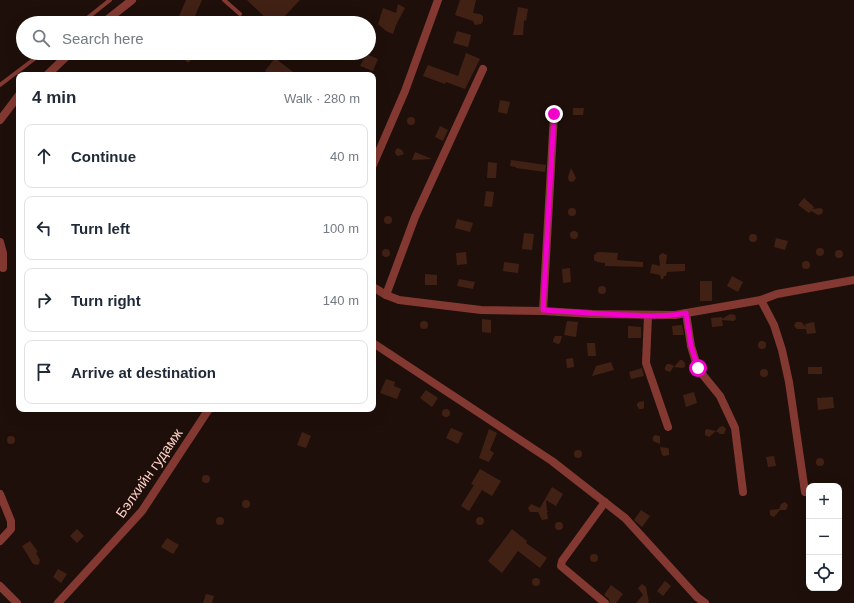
<!DOCTYPE html>
<html lang="en">
<head>
<meta charset="utf-8">
<style>
	:root { --surface:#fff; --page:#f6f6f7; --text:#1f2937; --muted:#747a83; --line:#e0e1e3 }
	body { margin:0; font-family:Arial,sans-serif; background:var(--page); color:var(--text) }
	.controls { position:absolute; right:12px; bottom:12px; display:grid; overflow:hidden; border-radius:8px; box-shadow:0 4px 16px #0002 }
	.controls button { width:36px; height:36px; display:grid; place-items:center; padding:0; border:0; border-bottom:1px solid var(--line); background:var(--surface); color:var(--text); font:20px sans-serif }
	.stop { position:absolute; width:12px; height:12px; margin:-9px; border:3px solid #f300cb; border-radius:50%; background:#fff }
	.stop.end { background:#f300cb; border-color:#fff; box-shadow:0 1px 4px #0008 }
	.list { margin:0; padding:0; list-style:none }
	h2 { display:flex; justify-content:space-between; align-items:center; height:52px; margin:0; padding:0 16px; font-size:17px }
	h2 small { font-size:13px; font-weight:400; color:var(--muted) }
	.list li { display:grid; grid-template-columns:26px 1fr auto; gap:12px; align-items:center; box-sizing:border-box; height:64px; margin:0 8px 8px; padding:0 8px; border:1px solid var(--line); border-radius:8px }
	.list b { display:block; font-size:15px; white-space:nowrap }
	.list em { font-size:13px; font-style:normal; color:var(--muted) }
	.icon { flex:none; width:22px; height:22px; fill:none; stroke:currentColor; stroke-width:2; stroke-linecap:round; stroke-linejoin:round }
	.map { position:relative; flex:none; width:854px; height:603px; overflow:hidden }
	.search { position:absolute; background:var(--surface); box-shadow:0 4px 16px #0002; left:16px; top:16px; width:360px; height:44px; display:flex; align-items:center; gap:10px; box-sizing:border-box; padding:0 14px; border-radius:22px; color:var(--muted); font-size:15px }
	.panel { position:absolute; background:var(--surface); box-shadow:0 4px 16px #0002; left:16px; top:72px; width:360px; height:340px; border-radius:8px }
	.map>svg:first-child { display:block }
	.building { fill:#422115 }
	.lines { fill:none; stroke-linecap:round; stroke-linejoin:round }
	.lane { stroke:#833931; stroke-width:4 }
	.street { stroke:#833931; stroke-width:8 }
	.route { stroke:#f300cb; stroke-width:5 }
	.labels { text-anchor:middle; stroke-width:3; stroke-linejoin:round; paint-order:stroke }
	.street-label { font-size:14px; fill:#ffd2c8; stroke:#1f0f0a }
</style>
</head>
<body>
<div class="map">
<svg width="854" height="603" viewBox="0 0 854 603">
	<rect width="100%" height="100%" fill="#1f0f0a"/>
	<g class="building">
		<polygon points="186,0 202,0 192,23 183,23 177,21"/>
		<polygon points="247,0 300,0 278,23 271,23"/>
		<polygon points="460,0 476,0 473,13 480,14 483,16 483,21 481,24 475,25 473,21 455,15"/>
		<polygon points="398,4 405,8 396,25 393,34 386,31 378,24 383,8 396,13"/>
		<polygon points="518,7 528,9 526,21 524,20 523,35 513,35"/>
		<polygon points="457,31 471,35 468,47 453,43"/>
		<polygon points="178,53 188,53 193,58 188,63"/>
		<polygon points="466,53 480,59 465,89 446,82 445,84 423,76 428,65 458,76"/>
		<polygon points="366,54 378,59 373,71 360,66"/>
		<polygon points="275,58 297,75 270,75 265,71"/>
		<polygon points="500,100 510,102 507,114 498,112"/>
		<polygon points="573,108 584,108 583,115 573,115"/>
		<circle cx="411" cy="121" r="4"/>
		<polygon points="440,126 448,130 443,141 435,137"/>
		<polygon points="397,148 402,150 404,154 398,156 396,155 395,152"/>
		<polygon points="415,152 432,159 412,160"/>
		<polygon points="511,160 546,165 545,172 516,168 516,167 510,166"/>
		<polygon points="488,162 497,163 496,178 487,178"/>
		<polygon points="571,168 576,178 574,181 572,182 569,181 568,177"/>
		<polygon points="486,191 494,192 492,207 484,206"/>
		<polygon points="804,198 814,207 813,209 821,208 823,210 822,214 818,215 811,211 809,213 798,205"/>
		<circle cx="572" cy="212" r="4"/>
		<circle cx="388" cy="220" r="4"/>
		<polygon points="457,219 473,223 470,232 455,228"/>
		<circle cx="574" cy="235" r="4"/>
		<polygon points="524,233 534,234 532,250 522,249"/>
		<circle cx="753" cy="238" r="4"/>
		<polygon points="776,238 788,241 785,250 774,247"/>
		<circle cx="820" cy="252" r="4"/>
		<circle cx="386" cy="253" r="4"/>
		<circle cx="839" cy="254" r="4"/>
		<polygon points="466,252 467,264 457,265 456,253"/>
		<polygon points="598,252 618,253 617,260 643,262 643,267 605,266 605,263 597,262 594,260 594,255"/>
		<polygon points="662,253 667,255 666,264 685,264 685,271 667,272 666,276 664,276 663,279 661,279 660,275 650,273 652,264 660,266 659,256"/>
		<circle cx="806" cy="265" r="4"/>
		<polygon points="504,262 519,264 518,273 503,271"/>
		<polygon points="570,268 571,282 563,283 562,269"/>
		<polygon points="425,274 437,275 437,285 425,285"/>
		<polygon points="732,276 743,282 738,292 727,286"/>
		<polygon points="459,279 475,282 473,289 457,286"/>
		<rect x="700" y="281" width="12" height="20"/>
		<circle cx="602" cy="290" r="4"/>
		<polygon points="730,314 735,315 736,319 734,321 722,320 723,326 712,327 711,318 722,317 722,319"/>
		<polygon points="482,319 491,320 491,333 482,332"/>
		<circle cx="424" cy="325" r="4"/>
		<polygon points="567,321 578,322 576,337 564,335"/>
		<polygon points="796,322 801,322 806,327 805,324 814,322 816,333 807,334 806,329 797,329 794,326"/>
		<polygon points="682,325 684,335 673,335 672,326"/>
		<polygon points="628,326 641,327 641,338 628,338"/>
		<polygon points="555,336 562,336 560,343 558,344 553,342 553,340"/>
		<circle cx="762" cy="345" r="4"/>
		<polygon points="587,343 595,343 596,356 588,356"/>
		<polygon points="573,358 574,367 567,368 566,359"/>
		<polygon points="680,360 682,360 685,363 685,367 682,368 674,367"/>
		<polygon points="611,362 614,370 592,376 596,366"/>
		<polygon points="667,364 670,364 674,366 670,372 665,370 665,367"/>
		<rect x="808" y="367" width="14" height="7"/>
		<polygon points="642,368 644,376 631,379 629,372"/>
		<circle cx="764" cy="373" r="4"/>
		<polygon points="386,379 395,382 394,386 401,389 397,399 380,393"/>
		<polygon points="426,390 438,398 432,407 420,398"/>
		<polygon points="694,392 697,403 686,407 683,395"/>
		<polygon points="833,397 834,408 818,410 817,398"/>
		<polygon points="644,401 644,407 643,409 639,409 637,406 637,404 639,402"/>
		<circle cx="446" cy="413" r="4"/>
		<polygon points="723,426 726,429 724,434 720,434 716,431 709,437 705,435 705,431 707,429 716,431 720,427"/>
		<polygon points="451,428 463,433 458,444 446,438"/>
		<polygon points="489,429 497,433 490,450 494,453 489,462 479,458"/>
		<polygon points="302,432 311,436 306,448 297,445"/>
		<polygon points="655,435 660,436 660,444 653,441 653,437"/>
		<circle cx="11" cy="440" r="4"/>
		<polygon points="660,447 668,448 669,450 669,455 664,456 662,455"/>
		<circle cx="578" cy="454" r="4"/>
		<polygon points="774,456 776,466 768,467 766,457"/>
		<circle cx="820" cy="462" r="4"/>
		<polygon points="480,469 501,481 492,496 482,490 469,511 461,506 474,485 471,484"/>
		<circle cx="206" cy="479" r="4"/>
		<polygon points="552,487 563,494 556,506 546,500 547,511 549,512 547,512 548,519 542,520 538,512 530,512 528,508 531,504 540,508"/>
		<circle cx="246" cy="504" r="4"/>
		<polygon points="785,502 788,505 786,510 780,510 774,517 770,515 770,510 779,509 781,504"/>
		<polygon points="641,510 650,516 642,527 634,520"/>
		<circle cx="480" cy="521" r="4"/>
		<circle cx="220" cy="521" r="4"/>
		<circle cx="559" cy="526" r="4"/>
		<polygon points="77,529 84,536 77,543 70,536"/>
		<polygon points="512,529 527,541 526,543 547,558 540,568 518,551 502,573 488,561"/>
		<polygon points="167,538 179,545 173,554 161,547"/>
		<polygon points="30,541 38,552 36,553 40,560 39,564 37,565 33,564 22,546"/>
		<circle cx="594" cy="558" r="4"/>
		<polygon points="58,569 67,574 61,583 53,577"/>
		<circle cx="536" cy="582" r="4"/>
		<polygon points="665,581 671,586 663,596 657,591"/>
		<polygon points="642,584 646,587 649,603 636,603 643,595 638,588"/>
		<polygon points="611,585 623,594 616,603 610,603 609,599 604,595"/>
		<polygon points="206,594 214,596 212,603 203,603"/>
	</g>
	<g class="lines">
		<g class="lane">
			<polyline points="224,0 240,14"/>
			<polyline points="81,23 110,0"/>
			<polyline points="0,85 42,53"/>
		</g>
		<g class="street">
			<polyline points="103,23 132,0"/>
			<polyline points="47,75 70,53"/>
			<polyline points="0,120 19,95"/>
			<polyline points="373,165 405,91 438,0"/>
			<polyline points="0,242 3,253 3,268"/>
			<polyline points="373,287 386,295 399,300 481,310 543,311 592,314 675,315 761,300 777,294 854,280"/>
			<polyline points="386,295 415,217 483,69"/>
			<polyline points="761,300 774,325 782,350 789,382 805,492"/>
			<polyline points="543,311 554,114"/>
			<polyline points="686,313 691,346 698,369 720,396 735,428 743,492"/>
			<polyline points="648,316 646,363 668,427"/>
			<polyline points="373,343 552,461 625,518 697,597 705,603"/>
			<polyline points="0,494 11,521 11,529 0,541"/>
			<polyline points="605,502 562,561 561,566 605,603"/>
			<polyline points="0,586 17,603"/>
			<polyline points="58,603 142,511 209,409"/>
		</g>
	</g>
	<g class="lines">
		<path class="route" d="M554 114 543 310C571 312 599 314 627 315 647 316 666 317 686 313L691 346 698 368"/>
	</g>
	<g class="labels">
		<g class="street-label">
			<text transform="translate(149 473) rotate(-55)" y="5">Бэлхийн гудамж</text>
		</g>
	</g>
</svg>
<div class="controls">
<button>+</button>
<button>−</button>
<button><svg class="icon" aria-label="locate" viewBox="0 0 24 24"><circle cx="12" cy="12" r="6"/><path d="M12 2v4M12 18v4M2 12h4M18 12h4"/></svg></button>
</div>
<div class="stop" style="left:698px;top:368px"></div>
<div class="stop end" style="left:554px;top:114px"></div>
<div class="search"><svg class="icon" aria-label="search" viewBox="0 0 24 24"><circle cx="10" cy="10" r="6"/><path d="M15 15l6 6"/></svg>Search here</div>
<section class="panel">
<h2>4 min<small>Walk · 280 m</small></h2>
<ul class="list">
<li><svg class="icon" aria-label="ahead" viewBox="0 0 24 24"><path d="M12 20V5M6 11l6-6 6 6"/></svg><div><b>Continue</b></div><em>40 m</em></li>
<li><svg class="icon" aria-label="left" viewBox="0 0 24 24"><path d="M17 20v-9H6M10 6l-5 5 5 5"/></svg><div><b>Turn left</b></div><em>100 m</em></li>
<li><svg class="icon" aria-label="right" viewBox="0 0 24 24"><path d="M7 20v-9h11M14 6l5 5-5 5"/></svg><div><b>Turn right</b></div><em>140 m</em></li>
<li><svg class="icon" aria-label="arrive" viewBox="0 0 24 24"><path d="M6 21V4h12l-3 4 3 4H6"/></svg><div><b>Arrive at destination</b></div></li>
</ul>
</section>
</div>
</body>
</html>
